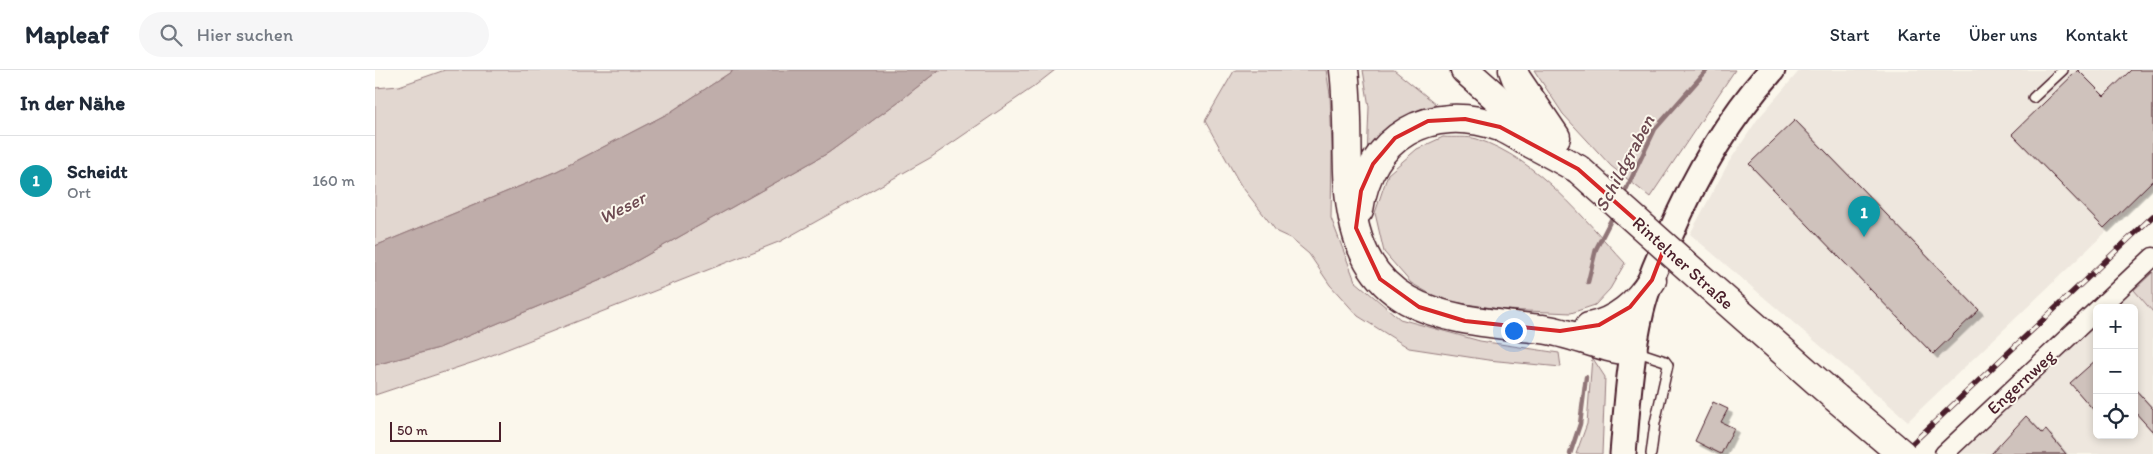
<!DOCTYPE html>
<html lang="de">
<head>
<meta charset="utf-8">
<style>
	:root { --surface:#fff; --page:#f6f6f7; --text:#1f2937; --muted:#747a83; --line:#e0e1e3; --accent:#0b8043 }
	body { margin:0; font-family:Itim,sans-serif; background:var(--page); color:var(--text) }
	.controls { position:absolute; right:15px; bottom:15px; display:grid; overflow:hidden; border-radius:8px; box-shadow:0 2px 8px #0003 }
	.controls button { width:45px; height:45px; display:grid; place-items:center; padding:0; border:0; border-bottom:1px solid var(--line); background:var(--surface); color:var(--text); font:25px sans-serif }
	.scale { position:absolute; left:15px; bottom:12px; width:111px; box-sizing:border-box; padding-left:5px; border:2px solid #4a1f2b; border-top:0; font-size:14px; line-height:18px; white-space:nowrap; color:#4a1f2b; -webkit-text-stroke:4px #fbf7ec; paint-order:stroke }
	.you { position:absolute; left:1138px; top:260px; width:18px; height:18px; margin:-12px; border:4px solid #fff; border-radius:50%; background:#1a73e8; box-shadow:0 0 0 8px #1a73e833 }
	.badge { display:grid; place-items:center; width:32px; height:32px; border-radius:50%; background:var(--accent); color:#fff; font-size:16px; font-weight:700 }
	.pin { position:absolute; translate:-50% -41px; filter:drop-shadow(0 1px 2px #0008) }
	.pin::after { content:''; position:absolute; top:26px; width:18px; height:15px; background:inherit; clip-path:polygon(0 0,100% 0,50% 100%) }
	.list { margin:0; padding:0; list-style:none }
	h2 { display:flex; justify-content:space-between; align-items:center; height:65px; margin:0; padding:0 20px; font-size:21px }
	h2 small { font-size:16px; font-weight:400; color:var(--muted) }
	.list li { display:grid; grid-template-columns:32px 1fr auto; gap:15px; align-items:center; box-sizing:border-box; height:90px; padding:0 20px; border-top:1px solid var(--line) }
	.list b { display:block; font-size:19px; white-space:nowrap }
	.list p { margin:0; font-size:16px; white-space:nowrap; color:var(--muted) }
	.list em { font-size:16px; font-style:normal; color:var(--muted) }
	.icon { flex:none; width:28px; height:28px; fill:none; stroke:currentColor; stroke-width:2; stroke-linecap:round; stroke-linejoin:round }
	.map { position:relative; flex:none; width:1778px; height:384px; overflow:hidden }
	header { display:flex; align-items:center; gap:30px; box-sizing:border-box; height:70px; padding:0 25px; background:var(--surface); border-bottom:1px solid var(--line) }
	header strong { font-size:24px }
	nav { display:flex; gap:28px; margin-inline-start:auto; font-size:18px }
	.search { width:350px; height:45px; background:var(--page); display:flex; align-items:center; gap:12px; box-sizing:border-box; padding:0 18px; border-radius:28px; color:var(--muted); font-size:19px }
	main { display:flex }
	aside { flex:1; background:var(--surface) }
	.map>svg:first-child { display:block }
	.built { fill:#eee7de }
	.green { fill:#e2d7d0; stroke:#967b7e }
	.water { fill:#bfadaa; stroke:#907477 }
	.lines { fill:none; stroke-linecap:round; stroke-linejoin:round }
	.stream { stroke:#907477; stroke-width:4.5 }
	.building { fill:#cfc2bc; stroke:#4a1f2b; filter:url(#shadow) }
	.service-casing { stroke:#4a1f2b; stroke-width:12 }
	.minor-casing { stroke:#4a1f2b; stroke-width:21 }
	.secondary-casing { stroke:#4a1f2b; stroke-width:29 }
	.primary-casing { stroke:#4a1f2b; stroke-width:31 }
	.service { stroke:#fbf7ec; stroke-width:9 }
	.minor { stroke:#fbf7ec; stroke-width:18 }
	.secondary { stroke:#fbf7ec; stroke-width:25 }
	.primary { stroke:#fbf7ec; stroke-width:28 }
	.rail-casing { stroke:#4a1f2b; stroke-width:5.5 }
	.rail { stroke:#fbf7ec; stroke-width:4; stroke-dasharray:11; stroke-linecap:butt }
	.primary-bridge-casing { stroke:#4a1f2b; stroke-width:31; stroke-linecap:butt }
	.primary-bridge { stroke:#fbf7ec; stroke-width:28 }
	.marked { fill:none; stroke:#d62828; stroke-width:4; stroke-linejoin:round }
	.labels { text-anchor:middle; stroke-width:4; stroke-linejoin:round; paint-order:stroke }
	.street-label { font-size:18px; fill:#4a1f2b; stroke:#fbf7ec }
	.water-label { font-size:19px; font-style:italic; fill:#6d4a51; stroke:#fbf7ec }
</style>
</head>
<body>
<header>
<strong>Mapleaf</strong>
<div class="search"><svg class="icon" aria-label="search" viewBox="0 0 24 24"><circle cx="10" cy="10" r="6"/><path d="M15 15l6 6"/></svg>Hier suchen</div>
<nav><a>Start</a><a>Karte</a><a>Über uns</a><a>Kontakt</a></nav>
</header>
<main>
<aside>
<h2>In der Nähe<small></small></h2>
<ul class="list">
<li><span class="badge" style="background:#0f9aa8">1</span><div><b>Scheidt</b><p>Ort</p></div><em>160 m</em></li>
</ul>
</aside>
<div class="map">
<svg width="1778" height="384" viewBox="0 0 1778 384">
	<defs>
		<filter id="shadow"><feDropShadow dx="4.5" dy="4.5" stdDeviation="0" flood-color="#0004"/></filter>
	</defs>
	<rect width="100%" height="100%" fill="#fbf7ec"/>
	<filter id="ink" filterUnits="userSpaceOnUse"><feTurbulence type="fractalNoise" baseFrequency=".02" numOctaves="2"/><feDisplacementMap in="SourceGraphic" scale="10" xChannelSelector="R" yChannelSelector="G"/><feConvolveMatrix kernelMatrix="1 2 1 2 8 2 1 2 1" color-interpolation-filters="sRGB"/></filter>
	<g filter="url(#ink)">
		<g class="built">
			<polygon points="1425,0 1778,0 1778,117 1533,351 1315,164 1354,92 1382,50"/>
			<polygon points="1759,220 1778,242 1778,384 1583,384 1722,255 1722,365 1759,365 1759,238 1740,238"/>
		</g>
		<g class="green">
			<polygon points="70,0 359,0 294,43 182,101 0,176 0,18 24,16"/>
			<polygon points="564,0 680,0 657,18 555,88 406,171 102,291 0,325 0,295 64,278 233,207 453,83 527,29"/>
			<polygon points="861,0 951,0 955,24 957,79 956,148 980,211 1025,249 1105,271 1184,283 1186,297 1113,290 1034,278 983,246 955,215 934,184 915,168 902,162 865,114 830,51 859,1"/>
			<polygon points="988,0 1019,0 1061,34 1036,45 992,88 994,37"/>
			<polygon points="1159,0 1360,0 1275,127 1236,96 1188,44"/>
			<path d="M1068 67C1079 68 1093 66 1102 69 1163 89 1208 148 1250 193L1235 219 1220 235 1196 243 1130 240 1066 230 1036 213 1009 182 1000 143 1013 104 1042 79Z"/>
			<polygon points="1778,202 1778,242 1759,220"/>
			<polygon points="1217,287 1230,307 1227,384 1201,384 1212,354"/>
		</g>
		<polygon class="water" points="359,0 564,0 527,29 453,83 233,207 64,278 0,295 0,176 182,101 294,43"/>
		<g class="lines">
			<g class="stream">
				<polyline points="1247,128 1280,59 1332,0"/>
				<polyline points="1213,212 1221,179 1239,144"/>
				<polyline points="1195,384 1205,354 1211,307"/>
			</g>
		</g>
		<g class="building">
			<polygon points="1703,0 1729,26 1756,0 1778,0 1778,110 1729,158 1637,64"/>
			<polygon points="1420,50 1604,240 1558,284 1374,94"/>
			<polygon points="1722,289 1722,344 1695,313"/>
			<polygon points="1759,318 1778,339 1778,362 1759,341"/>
			<polygon points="1338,332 1353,339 1346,352 1359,358 1346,384 1320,371"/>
			<polygon points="1651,346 1667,363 1671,360 1691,384 1616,384"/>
		</g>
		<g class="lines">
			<g class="service-casing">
				<g id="service">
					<polyline points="1658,28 1688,0"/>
					<polyline points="1260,281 1290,291 1293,295 1280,353 1276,384"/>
				</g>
			</g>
			<g class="minor-casing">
				<g id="minor">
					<polyline points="1724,238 1778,187"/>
					<polyline points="1569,384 1722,240"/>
				</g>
			</g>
			<g class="secondary-casing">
				<path id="secondary" d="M1248 384C1252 336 1255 288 1266 241 1272 216 1283 190 1294 167 1320 106 1353 49 1397 0"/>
			</g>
			<g class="primary-casing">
				<g id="primary">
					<path d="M969 0C974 40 971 81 974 121 985 245 1066 248 1167 259 1199 263 1226 279 1258 281L1248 264 1224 255"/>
					<polyline points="1090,0 1166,67"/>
					<polyline points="1138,0 1141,8 1181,67"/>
					<path d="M984 140C994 66 1055 32 1125 57 1133 60 1141 65 1149 70 1167 79 1185 89 1203 99"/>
					<polyline points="1331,213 1461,328"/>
					<path d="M1214 257C1241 252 1263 233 1277 210"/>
				</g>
			</g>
			<use href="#service" class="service"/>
			<use href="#minor" class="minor"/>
			<use href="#secondary" class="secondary"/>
			<use href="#primary" class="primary"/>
			<g class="rail-casing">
				<polyline id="rail" points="1526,384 1778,146"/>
			</g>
			<use href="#rail" class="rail"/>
			<g class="primary-bridge-casing">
				<g id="primary-bridge">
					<polyline points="1203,99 1331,213"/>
					<polyline points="1461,328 1527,384"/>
				</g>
			</g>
			<use href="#primary-bridge" class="primary-bridge"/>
		</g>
	</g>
	<path class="marked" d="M1090 49 1125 57 1203 99 1290 176 1277 210 1255 237 1224 255 1185 261 1090 251 1044 237 1005 209 981 158 986 121 998 94 1020 68 1053 51Z"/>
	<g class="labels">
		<g class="street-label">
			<text transform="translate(1308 193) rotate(42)" y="6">Rintelner Straße</text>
			<text transform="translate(1646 312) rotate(-43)" y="6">Engernweg</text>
		</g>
		<g class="water-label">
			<text transform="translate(1249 93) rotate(-62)" y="7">Schildgraben</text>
			<text transform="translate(247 137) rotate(-27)" y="7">Weser</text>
		</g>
	</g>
</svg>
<div class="controls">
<button>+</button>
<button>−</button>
<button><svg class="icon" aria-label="locate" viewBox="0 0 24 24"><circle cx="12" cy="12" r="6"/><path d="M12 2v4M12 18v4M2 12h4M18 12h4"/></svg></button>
</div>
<div class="scale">50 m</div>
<div class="you"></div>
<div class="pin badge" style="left:1489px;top:167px;background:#0f9aa8">1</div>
</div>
</main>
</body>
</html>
